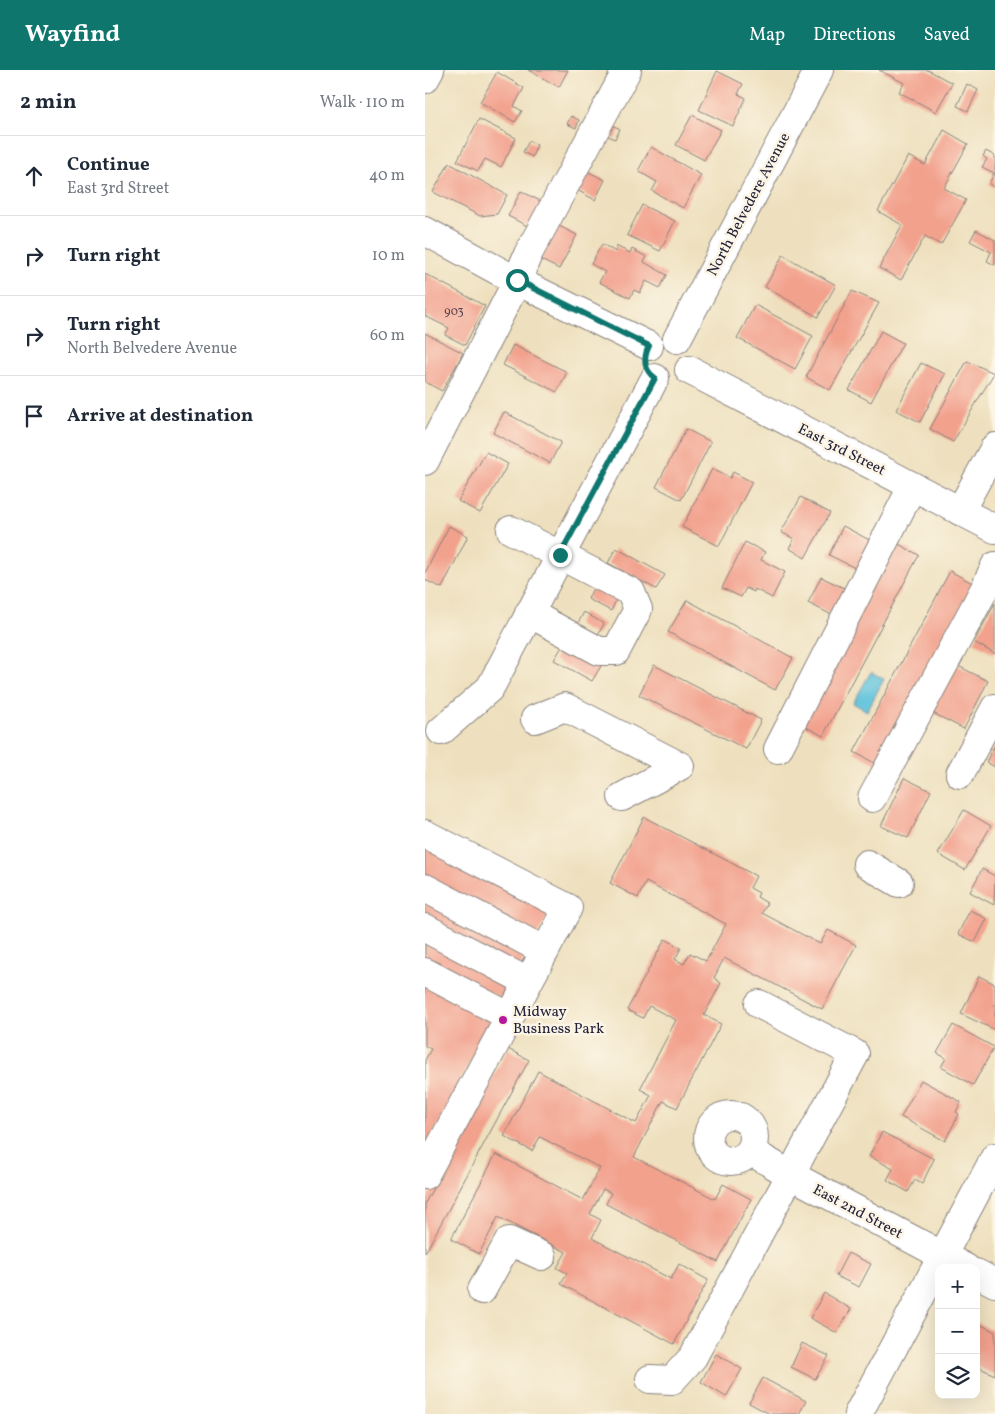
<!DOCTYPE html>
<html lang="en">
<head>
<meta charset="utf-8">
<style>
	:root { --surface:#fff; --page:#f6f6f7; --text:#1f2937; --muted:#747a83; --line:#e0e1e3; --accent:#0f766e }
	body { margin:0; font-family:Vollkorn,serif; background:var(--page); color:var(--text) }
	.controls { position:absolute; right:15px; bottom:15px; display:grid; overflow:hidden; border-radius:10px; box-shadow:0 5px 20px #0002 }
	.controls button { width:45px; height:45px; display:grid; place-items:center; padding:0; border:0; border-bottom:1px solid var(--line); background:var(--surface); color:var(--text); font:25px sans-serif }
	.stop { position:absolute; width:15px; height:15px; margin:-11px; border:4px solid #0f766e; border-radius:50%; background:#fff }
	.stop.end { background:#0f766e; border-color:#fff; box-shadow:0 1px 5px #0008 }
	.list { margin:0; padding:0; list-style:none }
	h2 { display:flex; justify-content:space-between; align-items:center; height:65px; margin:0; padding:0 20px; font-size:21px }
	h2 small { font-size:16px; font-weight:400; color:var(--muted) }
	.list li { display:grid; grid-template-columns:32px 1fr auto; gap:15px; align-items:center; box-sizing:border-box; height:80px; padding:0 20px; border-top:1px solid var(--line) }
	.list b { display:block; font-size:19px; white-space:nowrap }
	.list p { margin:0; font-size:16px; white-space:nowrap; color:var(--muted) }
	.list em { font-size:16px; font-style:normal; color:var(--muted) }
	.icon { flex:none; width:28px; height:28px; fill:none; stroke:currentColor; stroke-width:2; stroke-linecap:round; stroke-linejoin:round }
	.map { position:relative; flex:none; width:570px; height:1344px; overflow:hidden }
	header { display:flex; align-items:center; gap:30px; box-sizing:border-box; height:70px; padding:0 25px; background:var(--accent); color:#fff }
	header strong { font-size:24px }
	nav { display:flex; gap:28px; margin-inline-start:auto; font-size:18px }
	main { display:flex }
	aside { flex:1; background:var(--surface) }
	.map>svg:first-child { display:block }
	.water { fill:#5fc3dd; stroke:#40728c }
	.building { fill:#f2a18d }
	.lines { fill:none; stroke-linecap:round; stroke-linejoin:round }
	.minor-casing { stroke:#88817c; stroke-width:30 }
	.minor { stroke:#fff; stroke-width:28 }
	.route { stroke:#0f766e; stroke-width:6 }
	.poi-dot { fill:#b5179e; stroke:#fcf5e5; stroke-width:2 }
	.labels { text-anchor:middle; stroke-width:5; stroke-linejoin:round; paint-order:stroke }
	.number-label { font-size:12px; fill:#564250 }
	.street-label { font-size:15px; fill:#22223b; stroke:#fcf5e5 }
	.poi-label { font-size:15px; fill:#22223b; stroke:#fcf5e5; text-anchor:start }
</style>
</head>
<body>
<header>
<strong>Wayfind</strong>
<nav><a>Map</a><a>Directions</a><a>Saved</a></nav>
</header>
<main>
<aside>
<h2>2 min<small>Walk · 110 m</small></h2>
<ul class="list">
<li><svg class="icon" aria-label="ahead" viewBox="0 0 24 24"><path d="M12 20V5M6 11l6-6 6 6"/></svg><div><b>Continue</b><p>East 3rd Street</p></div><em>40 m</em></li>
<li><svg class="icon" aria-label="right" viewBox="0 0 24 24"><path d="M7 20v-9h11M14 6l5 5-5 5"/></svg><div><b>Turn right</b></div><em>10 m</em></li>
<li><svg class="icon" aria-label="right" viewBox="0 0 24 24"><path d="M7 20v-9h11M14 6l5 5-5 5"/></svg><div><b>Turn right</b><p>North Belvedere Avenue</p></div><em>60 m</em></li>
<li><svg class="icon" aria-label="arrive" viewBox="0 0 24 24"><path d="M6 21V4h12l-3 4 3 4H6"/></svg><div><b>Arrive at destination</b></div></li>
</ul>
</aside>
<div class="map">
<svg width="570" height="1344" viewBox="0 0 570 1344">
	<rect width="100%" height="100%" fill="#fcf5e5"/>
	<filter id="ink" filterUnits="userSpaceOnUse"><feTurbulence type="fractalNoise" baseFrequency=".02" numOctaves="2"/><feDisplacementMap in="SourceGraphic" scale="10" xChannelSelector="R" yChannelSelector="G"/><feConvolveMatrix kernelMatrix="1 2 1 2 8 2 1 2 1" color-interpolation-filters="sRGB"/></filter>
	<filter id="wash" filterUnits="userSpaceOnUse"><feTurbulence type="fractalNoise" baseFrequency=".0096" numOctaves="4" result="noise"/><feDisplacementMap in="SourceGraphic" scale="20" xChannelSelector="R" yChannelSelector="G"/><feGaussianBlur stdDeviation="1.12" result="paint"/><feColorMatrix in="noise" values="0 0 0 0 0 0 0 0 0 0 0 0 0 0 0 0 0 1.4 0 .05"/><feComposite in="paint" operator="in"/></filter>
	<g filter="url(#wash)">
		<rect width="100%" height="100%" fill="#eee0be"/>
		<polygon class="water" points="446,602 459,609 442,641 428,633"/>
		<g id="blocks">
			<g class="building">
				<polygon points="103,0 143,0 134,17"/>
				<polygon points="454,0 503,0 527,13 511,42 474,22 479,13"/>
				<polygon points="292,1 318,14 313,24 321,28 308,56 274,40"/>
				<polygon points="72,2 99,18 89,36 97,41 90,52 55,32"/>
				<polygon points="542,14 553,20 543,41 532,36"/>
				<polygon points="267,45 296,60 279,90 251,75"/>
				<polygon points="146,46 154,50 151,58 142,54"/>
				<polygon points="54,49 91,68 76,97 60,89 53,101 32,91"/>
				<polygon points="187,55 195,59 190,69 181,65"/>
				<polygon points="519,60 543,74 519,118 541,130 516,175 500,166 476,210 454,198 477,155 453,141 483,86 500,95"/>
				<polygon points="104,71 112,75 107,87 98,82"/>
				<polygon points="226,77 276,105 258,138 227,121 232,112 213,101"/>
				<polygon points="561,81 570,86 570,118 564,114 569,103 557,97 562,89 558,86"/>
				<polygon points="24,93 82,125 72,144 55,146 8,122"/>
				<polygon points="162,101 180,110 170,130 152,120"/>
				<polygon points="96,121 119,133 106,158 83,146"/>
				<polygon points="217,135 250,151 235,181 202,165"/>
				<polygon points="132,155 152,165 134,199 114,189"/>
				<polygon points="551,160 570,170 570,195 562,191 566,182 545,171"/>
				<polygon points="177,174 191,182 191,176 205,183 207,179 222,187 219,192 242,205 235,218 221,211 215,223 209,220 205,228 174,212 180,202 166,194"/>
				<polygon points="358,185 411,215 393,247 340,217"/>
				<polygon points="0,204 60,236 40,275 20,265 24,258 0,246"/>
				<polygon points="427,221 454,233 405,320 381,307"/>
				<polygon points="330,235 388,266 370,299 312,268"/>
				<polygon points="456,261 478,273 446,332 424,320"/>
				<polygon points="0,263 38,283 17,321 0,312"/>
				<polygon points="88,275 142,302 132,322 78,295"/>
				<polygon points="542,291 569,303 528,372 505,359"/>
				<polygon points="496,293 520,304 495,352 471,340"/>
				<polygon points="79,342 136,372 125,393 68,363"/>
				<polygon points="261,359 286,372 256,430 231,417"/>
				<polygon points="61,382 83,394 55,443 33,431"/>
				<polygon points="287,399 305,408 308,402 327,412 294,476 257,457"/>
				<polygon points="376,427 405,443 380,488 364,478 369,469 356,462"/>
				<polygon points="24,456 43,466 17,518 0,510 0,503"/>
				<polygon points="418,456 448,472 434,500 404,485"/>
				<polygon points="466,470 494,485 398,666 370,651"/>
				<polygon points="320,472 340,482 336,490 360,502 347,528 330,519 329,522 321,518 316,527 297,518"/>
				<polygon points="191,478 240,505 231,519 183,493"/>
				<polygon points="525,501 553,516 457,697 429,682"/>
				<polygon points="396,507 423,520 409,546 383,533"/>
				<polygon points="170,514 193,526 186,541 163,529"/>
				<polygon points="262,530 368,588 350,620 243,562"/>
				<polygon points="570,533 570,584 549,572"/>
				<polygon points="159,542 179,554 172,566 152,555"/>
				<polygon points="138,575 176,596 167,611 129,590"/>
				<polygon points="229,595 336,650 321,679 214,625"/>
				<polygon points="531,595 563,611 539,659 506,642"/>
				<polygon points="570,675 570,697 561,692"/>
				<polygon points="479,708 506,721 483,768 456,756"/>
				<polygon points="539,740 566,756 540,800 513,784"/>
				<polygon points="219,747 331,806 325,818 334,823 332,827 342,833 337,843 395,874 403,860 431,875 397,939 299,888 289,908 296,913 279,945 296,954 252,1038 238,1031 209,1087 290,1129 298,1114 326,1129 293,1192 181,1134 186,1123 178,1119 165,1144 176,1150 167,1168 246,1209 254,1194 283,1210 249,1274 136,1214 142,1203 132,1198 141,1182 73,1147 54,1184 26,1169 71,1084 158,1130 175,1098 115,1067 107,1081 79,1066 113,1001 211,1053 226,1025 215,1019 251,950 224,936 218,948 202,940 240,869 256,878 250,889 259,894 265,883 281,891 301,854 221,812 213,828 185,813"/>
				<polygon points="0,774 126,840 111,868 0,810"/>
				<polygon points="557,799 570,806 569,835 545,822"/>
				<polygon points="0,824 103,879 94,899 0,850"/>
				<polygon points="545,840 562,849 550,872 533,864"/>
				<polygon points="0,866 88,910 78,929 0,890"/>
				<polygon points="554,906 570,914 570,960 536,944"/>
				<polygon points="0,911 68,947 0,1080 0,990 6,979 0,976"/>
				<polygon points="528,955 569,977 548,1015 516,997 521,988 512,983"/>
				<polygon points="83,979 104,990 0,1183 0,1133"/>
				<polygon points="496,1010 536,1032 531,1042 534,1044 520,1071 476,1047"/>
				<polygon points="457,1062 509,1089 497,1114 490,1110 483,1122 462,1110 468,1099 444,1086"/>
				<polygon points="423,1183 446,1194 434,1217 411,1206"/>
				<polygon points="399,1223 426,1239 412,1263 385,1248"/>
				<polygon points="551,1252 570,1262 570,1305 551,1296"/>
				<polygon points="377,1273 404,1286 390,1309 366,1297"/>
				<polygon points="291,1284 317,1299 301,1327 276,1312"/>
				<polygon points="338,1308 381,1331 374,1344 345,1344 324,1333"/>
			</g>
		</g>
	</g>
	<g filter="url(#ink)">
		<use href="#blocks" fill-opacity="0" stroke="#88817c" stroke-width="1"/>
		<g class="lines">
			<g class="minor-casing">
				<g id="minor">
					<polyline points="0,9 5,0"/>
					<polyline points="0,161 92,211 224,276"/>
					<polyline points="252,269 394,0"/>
					<polyline points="264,300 570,459"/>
					<polyline points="0,391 92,211 103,184 202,0"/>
					<polyline points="535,441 570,377"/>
					<polyline points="86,460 206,522 213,539 191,581 174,581 104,543"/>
					<polyline points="110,649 140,637 255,696 197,727"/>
					<polyline points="16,661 65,618 230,308"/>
					<polyline points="353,679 487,417"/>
					<polyline points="535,704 570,638"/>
					<polyline points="447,728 560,518 570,496"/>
					<polyline points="0,764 143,838 0,1105"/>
					<polyline points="442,794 474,813"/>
					<polyline points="0,818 120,881"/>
					<polyline points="0,858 103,912"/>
					<polyline points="0,902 85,947"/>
					<circle cx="306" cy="1068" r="23"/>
					<polyline points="325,1081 366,1105 541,1198"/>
					<polyline points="551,1203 570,1213"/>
					<polyline points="57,1220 84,1171 117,1186"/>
					<polyline points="225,1309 247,1310 268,1287 430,984 334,934"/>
					<polyline points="433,1344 570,1087"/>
				</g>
			</g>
			<use href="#minor" class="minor"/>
		</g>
	</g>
	<g class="lines" filter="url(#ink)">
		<path class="route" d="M92 210 224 276C218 288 219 300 230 308L135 485"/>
	</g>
	<circle class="poi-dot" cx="78" cy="950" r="5"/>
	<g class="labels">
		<g class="number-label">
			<text x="29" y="245">903</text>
		</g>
		<g class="street-label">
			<text transform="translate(323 134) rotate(-62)" y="5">North Belvedere Avenue</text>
			<text transform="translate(417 379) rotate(27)" y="5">East 3rd Street</text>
			<text transform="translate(433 1141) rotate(28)" y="5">East 2nd Street</text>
		</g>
		<g class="poi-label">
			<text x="88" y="946">Midway<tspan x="88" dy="17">Business Park</tspan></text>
		</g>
	</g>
</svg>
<div class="controls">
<button>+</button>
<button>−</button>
<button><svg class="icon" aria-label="layers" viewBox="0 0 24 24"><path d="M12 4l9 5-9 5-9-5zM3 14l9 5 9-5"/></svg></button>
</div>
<div class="stop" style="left:92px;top:210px"></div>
<div class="stop end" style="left:135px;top:485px"></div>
</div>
</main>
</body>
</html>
